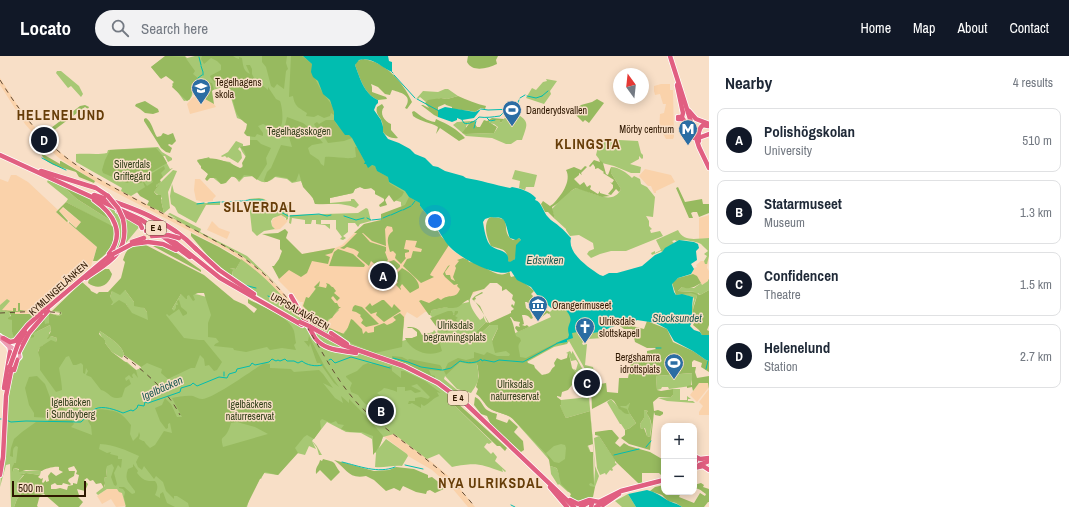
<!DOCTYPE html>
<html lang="en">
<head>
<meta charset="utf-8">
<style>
	:root { --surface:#fff; --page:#f2f2f3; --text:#1f2937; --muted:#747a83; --line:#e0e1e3; --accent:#111827 }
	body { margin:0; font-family:"Archivo Narrow",sans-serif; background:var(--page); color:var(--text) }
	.controls { position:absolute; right:12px; bottom:12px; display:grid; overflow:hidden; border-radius:8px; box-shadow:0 2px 10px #0003 }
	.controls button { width:36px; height:36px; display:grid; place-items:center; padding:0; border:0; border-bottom:1px solid var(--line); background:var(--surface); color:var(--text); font:20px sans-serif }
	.compass { position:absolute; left:613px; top:12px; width:36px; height:36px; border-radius:50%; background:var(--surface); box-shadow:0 2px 10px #0003; rotate:345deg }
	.scale { position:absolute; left:12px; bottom:10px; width:74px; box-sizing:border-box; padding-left:4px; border:2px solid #2e1700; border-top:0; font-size:11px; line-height:14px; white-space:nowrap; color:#2e1700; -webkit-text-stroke:3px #f8dfc7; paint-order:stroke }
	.you { position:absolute; left:435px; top:165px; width:14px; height:14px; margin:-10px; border:3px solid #fff; border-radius:50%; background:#1a73e8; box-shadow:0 0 0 6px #1a73e833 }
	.badge { display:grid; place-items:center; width:26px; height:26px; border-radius:50%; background:var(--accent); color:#fff; font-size:13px; font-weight:700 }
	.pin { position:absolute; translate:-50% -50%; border:2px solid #fff; box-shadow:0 1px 4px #0006 }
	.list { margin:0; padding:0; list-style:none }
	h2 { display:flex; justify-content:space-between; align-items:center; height:52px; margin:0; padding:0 16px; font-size:17px }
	h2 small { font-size:13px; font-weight:400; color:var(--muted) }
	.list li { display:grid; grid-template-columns:26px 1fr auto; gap:12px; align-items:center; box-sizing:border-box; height:64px; margin:0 8px 8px; padding:0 8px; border:1px solid var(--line); border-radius:8px }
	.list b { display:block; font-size:15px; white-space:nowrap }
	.list p { margin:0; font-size:13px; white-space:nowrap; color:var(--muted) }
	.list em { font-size:13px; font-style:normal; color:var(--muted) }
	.icon { flex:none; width:22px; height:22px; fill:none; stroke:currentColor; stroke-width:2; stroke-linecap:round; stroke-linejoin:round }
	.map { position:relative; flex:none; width:709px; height:451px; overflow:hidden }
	header { display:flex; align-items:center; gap:24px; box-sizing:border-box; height:56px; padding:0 20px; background:var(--accent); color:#fff }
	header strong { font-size:19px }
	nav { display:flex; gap:22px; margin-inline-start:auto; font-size:14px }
	.search { width:280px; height:36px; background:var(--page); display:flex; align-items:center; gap:10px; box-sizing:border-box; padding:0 14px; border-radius:22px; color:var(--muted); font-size:15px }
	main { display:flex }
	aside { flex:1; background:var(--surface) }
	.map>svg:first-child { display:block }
	.built { fill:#fad2aa }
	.green { fill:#a7c874; fill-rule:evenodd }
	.forest { fill:#97ba5f; fill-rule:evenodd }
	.water { fill:#01bdb0; fill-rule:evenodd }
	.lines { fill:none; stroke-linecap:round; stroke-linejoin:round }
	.stream { stroke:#01bdb0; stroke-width:1 }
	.major-casing { stroke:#fff; stroke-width:5.5 }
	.highway-casing { stroke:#fff; stroke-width:6 }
	.major { stroke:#ed9fb3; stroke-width:3.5 }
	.highway { stroke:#e15f81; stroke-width:4.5 }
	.rail { stroke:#644c35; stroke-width:1; stroke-dasharray:5 5; stroke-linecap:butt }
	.highway-bridge-casing { stroke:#fff; stroke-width:6; stroke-linecap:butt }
	.highway-bridge { stroke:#e15f81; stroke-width:4.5 }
	.labels { text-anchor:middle; stroke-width:3; stroke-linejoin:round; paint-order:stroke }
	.shield { fill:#f8dfc7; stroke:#6b533c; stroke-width:1 }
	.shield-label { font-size:9px; font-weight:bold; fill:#2e1700 }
	.poi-label { font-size:10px; fill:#2e1700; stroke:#f8dfc7; text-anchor:start }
	.park-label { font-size:10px; fill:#303e18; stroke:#f8dfc7 }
	.street-label { font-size:10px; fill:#2e1700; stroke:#f8dfc7 }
	.water-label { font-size:11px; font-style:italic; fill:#1d5a54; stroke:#f8dfc7 }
	.district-label { font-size:14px; font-weight:bold; letter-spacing:1px; fill:#663d08; stroke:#f8dfc7 }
</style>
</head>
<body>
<header>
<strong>Locato</strong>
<div class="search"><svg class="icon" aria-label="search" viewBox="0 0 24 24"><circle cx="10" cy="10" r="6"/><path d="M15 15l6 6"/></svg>Search here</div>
<nav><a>Home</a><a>Map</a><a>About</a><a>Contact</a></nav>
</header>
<main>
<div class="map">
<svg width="709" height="451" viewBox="0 0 709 451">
	<rect width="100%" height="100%" fill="#f8dfc7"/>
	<g class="built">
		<polygon points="0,22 16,47 32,68 55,92 70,104 92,119 109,128 230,192 252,207 264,217 281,234 295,251 384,370 433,407 452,423 475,451 468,451 452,432 432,414 408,400 407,398 382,379 294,256 283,242 266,224 250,210 230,196 96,126 59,102 41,86 25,68 0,29"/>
		<polygon points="661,28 670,28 670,34 673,34 674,81 673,83 666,83 662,76 659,75 660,58 664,57 666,48 663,48 660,38 655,39 654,35 654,30"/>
		<polygon points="193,41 205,43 214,48 216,51 190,58 187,48"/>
		<polygon points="645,113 671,119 675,126 656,135 656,137 654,137 651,130 648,130 639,120"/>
		<polygon points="11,119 16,119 28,126 58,154 56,156 97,191 91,210 40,257 16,258 0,255 0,123 8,126"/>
		<polygon points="195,123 200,123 216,140 213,143 213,145 203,146 196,144 194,134"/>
		<polygon points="62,151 81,166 76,172 59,155"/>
		<polygon points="413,154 453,195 468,204 488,215 482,234 475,236 470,241 449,250 425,256 417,262 407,256 405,260 403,274 386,294 324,272 302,250 303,246 300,246 278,224 299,195 302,198 335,192 342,189 364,168"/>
		<polygon points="279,159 283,160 286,164 288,163 287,166 280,173 274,174 275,173 272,170 272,164"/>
		<polygon points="709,159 709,182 699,183 699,162"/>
		<polygon points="212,165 219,172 230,176 227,183 207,174"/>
		<polygon points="709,200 707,212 709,215 709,225 702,229 697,220 691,218 694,212 697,211 696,209 701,205 704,205 707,208"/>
		<polygon points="699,327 708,327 709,331 697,346 690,339"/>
		<polygon points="709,333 709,359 699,359 699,356 703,350 699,346"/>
		<polygon points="107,433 117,433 122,436 126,450 116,451 111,443 102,448 97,440"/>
	</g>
	<g class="green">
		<path d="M166 0H185L187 2 195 0H312L427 145 403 154 401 149V146L394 144 391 138 386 140 384 143 375 138V134L372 132 364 133 360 131 355 133 353 137 330 142V147L351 145V143H354L359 149 356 152C340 146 331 149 315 148 313 138 304 134 301 125L292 127 287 123 275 121C268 128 260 128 254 120L244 121 239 126 235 121H231L226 127 221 128 201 112 202 110 200 109 197 105 209 101 210 103 230 106 234 110 241 113C250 97 245 104 240 91L238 93 241 96 242 102 238 107 228 101 227 102 225 100 222 101 221 100 228 96 236 85 243 88V90H250V67L237 62 229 35H227L226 30 210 35 194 30 192 40 189 44 184 45 172 28 174 26 171 18 164 17 160 22 151 11Z"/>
		<polygon points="57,15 61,15 79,30 83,38 81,41 71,30 68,32 56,17"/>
		<polygon points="546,23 557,25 550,35 551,38 544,48 526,42 532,32 536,34 543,26 547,25"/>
		<polygon points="445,33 448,33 458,40 447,43 441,42 426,46 420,41 418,43 417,42 423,35 438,36"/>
		<path d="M513 55C530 66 528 66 522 84H517L511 88H506L492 82 466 80 453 69 457 66 471 65 466 70V78L494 77 498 71 494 68 489 67 492 64H501L500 66 501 67 509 56Z"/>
		<polygon points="600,83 638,85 641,97 643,99 643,102 642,103 639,100 639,103 630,108 641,111 640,117 631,117 614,110 602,107 596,99"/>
		<path d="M158 91 162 96 172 102V104L168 106 165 100H163L170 113 173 112 163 121 131 140 121 135 122 132 76 106V98C86 97 97 99 107 97L108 94Z"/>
		<path d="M611 111C619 111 627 117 632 122L634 120 640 123 641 128 647 131 655 141 653 161 646 160 649 165V170L652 173 650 174 651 177 660 175 663 180 626 195H611L600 198 591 202 587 198 589 195 594 193 593 187 579 179 570 180 566 174V173L555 163 552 153 566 138 576 132C588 133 612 152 621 133L611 117Z"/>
		<polygon points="173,114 177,115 168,136 170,152 164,157 161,144 162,142 154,136 158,130 156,131 155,129 161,126"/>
		<polygon points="515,114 537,119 534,131 526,131 525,134 519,132 520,125 512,123"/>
		<polygon points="48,124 61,129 77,143 110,164 112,171 66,146 68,143 47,126"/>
		<polygon points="172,128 174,136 197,147 212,147 220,146 220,149 206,149 196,167 178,157 175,151 171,148 170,140"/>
		<polygon points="259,142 264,143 282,154 288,149 288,163 286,164 286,162 281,159 273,162 271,165 272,170 275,173 264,175 257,180 252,175 250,157 249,155 251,153 249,143"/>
		<polygon points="102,147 120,157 123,178 120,191 110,197 112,194 117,170"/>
		<polygon points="366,152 368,153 371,165 360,168 358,171 355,167 348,167 348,176 343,180 346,182 343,184 340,183 342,181 336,173 336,164 321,164 321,168 330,168 330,173 325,169 316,168 316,164 312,164 311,168 305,168 305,164 292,162 291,168 289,167 290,159 358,157"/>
		<polygon points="170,157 205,175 201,173 200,176 247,200 267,219 281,233 264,217 242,200 167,159 177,163 168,158"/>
		<polygon points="122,158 140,170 125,188 122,190 124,184"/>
		<path d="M678 174C684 187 698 182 709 182V200L707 208H705L704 205 707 200 704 198 708 195C706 193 703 190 701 188 696 185 682 183 676 185L675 184 672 185 674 187 662 196 661 195 652 199 651 197 655 195V197L661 194 656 184Z"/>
		<path d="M241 203C263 219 283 238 298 261L310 258 308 243 317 231 325 232 329 243 339 254 327 266 328 271 343 278 353 265 361 277 367 280 404 263 402 285 433 276 434 274 437 277 438 273 443 262 454 260 455 258 432 261 430 259 432 254 469 246 468 243H470C469 250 475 258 480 264L483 262V260L486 266 478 274 480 278 490 269H498V272L492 284 493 287 551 261 549 257 553 253 565 252 571 259V265L583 275 593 277 610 273 604 276V280L603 282 588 283 582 287 583 289 587 288 585 309 593 311 595 319 590 322 569 285 567 288 554 291 525 307 477 309C480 322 479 326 471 337L457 333 445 320 444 323 463 339 454 349 492 386 489 388 487 387 484 391 491 398 493 396 497 401 495 405 506 415 505 416 502 413 503 416C480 408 476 406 452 411L439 398 427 403 394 378 383 381 379 392 386 383 407 398 408 400 402 410C393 409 384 412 375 411L376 397 373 394 372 383 361 377 346 376 327 366 312 385C317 389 319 394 322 399H319L317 392 312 385 316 393 309 390 305 399 297 397 278 419 264 417 261 423 259 422 252 434 247 451H126L122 437 119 436 117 433H107L98 439 96 437 105 430 104 422 107 421 106 413 63 403 43 413 14 407 13 415 14 412 22 415H41L40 419 26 417 19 419 24 418 18 426 21 438 17 443 14 451H11L10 408 6 409 0 431 8 338 12 322 21 296 27 281 47 257 59 259 60 257H61L49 255 61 256 62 258 59 260 49 257V267L34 277 33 279 34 281V277L50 269 51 275 49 277 50 279 48 281 51 280 57 282 56 286C49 287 40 288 38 296L127 306 136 314 141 312 131 257 126 248 110 249V241L112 235 125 234 134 246 144 252 147 256 172 253 181 238C199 233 242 256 260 264L273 255 289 264 296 262 257 239 232 222 233 215 230 212 236 213Z"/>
		<polygon points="709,223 709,234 700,239 698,237 694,248 692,259 692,251 694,243 693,241 679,238 695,236 678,235 682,231 694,232 701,227 702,229 708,225 708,224"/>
		<polygon points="7,243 10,245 2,254 9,256 12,264 12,276 18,281 15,285 4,282 0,278 0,249"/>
		<path d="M100 275C108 281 123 289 124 299L122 302 112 296 105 287V284L103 283 99 276Z"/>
		<polygon points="570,295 572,298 572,295 573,296 587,321 573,329 579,320 573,313 576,314 578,307 576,304 571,305 569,298 566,297"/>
		<polygon points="693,317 691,330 669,333 668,331 662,331 661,333 657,334 656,320"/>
		<path d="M481 320 552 333 560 350 561 349V344L589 341 595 410 599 420 595 431 568 436 559 428 558 429 551 418 550 410 557 412 559 419 560 416 512 362C507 358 501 358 495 355 480 350 482 333 481 320ZM560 351 566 362 590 355 595 414 594 428 591 397 579 368 565 367Z"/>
		<polygon points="673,333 680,333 680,344 687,344 687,340 691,343 688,343 688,345 693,345 695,347 667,345 658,342 671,341 673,339"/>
		<polygon points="611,343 619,352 622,352 620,351 620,349 624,350 630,347 630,358 636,367 630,372 625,374 621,368 620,368 607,346"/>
		<path d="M644 354 648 355 646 357C653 364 651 372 650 381L647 380 645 372 641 373 640 368 644 362Z"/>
		<polygon points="599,380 615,404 615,407 617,408 619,410 617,408 612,412 613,414 612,415 610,414 606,419 605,417 600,419 597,412 594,382"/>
		<polygon points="628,438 636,451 622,451 615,445"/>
	</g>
	<g class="forest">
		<polygon points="165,0 185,1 195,15 193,18 200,24 212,27 214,33 212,35 214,48 205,43 200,34 193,33 190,43 187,45 172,31 174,26 166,20 161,23 151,11"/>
		<path d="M202 0H233L236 2 239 3V1L242 2C243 9 243 15 250 18L246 9H250L252 13V18L257 28 262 29 268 34V31L276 43 280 45C283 53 286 80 271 74L270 71 263 68 258 70 263 77V80L257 78 255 81 247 80 244 77 246 73 247 68C232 58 237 50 229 36 225 28 214 30 210 20L221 14V9L217 5 211 2 204 8 201 3Z"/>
		<polygon points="262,0 287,0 286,7 288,13 286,15 284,33 277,28 274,32 271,30 266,11 262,6"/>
		<path d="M291 0H302L312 8C310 14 319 31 323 37 328 44 334 49 334 59L331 57 330 60 324 62 318 59 314 61 306 60 307 57C298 51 295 51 293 40L289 41Z"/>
		<path d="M468 0H498L496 4 497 8C488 12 473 17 467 6Z"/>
		<path d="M363 3C386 6 403 26 412 46L407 53 405 52C413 40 403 37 392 34L390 39 385 38 378 31 371 28 372 31V36L386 41 387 43 378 44C364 38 360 22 355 9L357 5Z"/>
		<path d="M458 40C467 44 477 48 486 50L485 53 481 52 475 56C467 54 460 54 452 53V51L446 49 445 48 438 51V61L434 59 421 49H423L429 52 425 47 428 44 441 42 447 43Z"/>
		<polygon points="597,43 604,47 589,67 585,64 583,66 573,56 581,49 592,46"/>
		<polygon points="145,45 158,53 159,56 153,58 145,57 140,53 135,50 136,48"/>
		<path d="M382 48 384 51C379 57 384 65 391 68V74L398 82C392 83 386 80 383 76 382 74 383 69 382 66 380 60 375 58 377 51Z"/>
		<polygon points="85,49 89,51 88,53 85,51 45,81 43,79 46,77 47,75 80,50"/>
		<path d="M414 55C421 60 427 65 435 66L436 63C447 68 457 73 465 82L459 85 440 72 436 78 438 71C430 66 421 66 413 60L412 56Z"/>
		<path d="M287 61 303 67 312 74 316 72 314 68 317 66 319 68 326 64H334L337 69 352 82 344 85 328 87 319 72 314 76 323 87 312 89 308 92 310 98 319 104 321 108 324 110 325 101C335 100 348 104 356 101L355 91H357L366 108 375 110 377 115 388 121 389 127 404 136 402 140 394 146 389 139 385 144 387 149 380 151 379 149 384 145V142L375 138V135L371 132 365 133 360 131 355 133 353 137 330 142V148H315L313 142 303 131 299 117 296 125 292 126 287 122 276 120 267 126H265L264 124 267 116 271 112 281 89 292 91 289 81 282 82Z"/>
		<path d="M146 62C152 66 153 75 157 81L161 80 163 77 168 79 173 77 176 85 172 89 169 88 168 89 172 92 170 97 166 96 161 92 144 65V63Z"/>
		<polygon points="492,62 504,63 501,67 500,66 500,64 492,64 489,66 497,71 494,77 466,78 462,77 471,65 475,65 475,68 477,71 480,71 484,64 487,65"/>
		<path d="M250 84H257L261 88 271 92 266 102 267 108 257 124 252 120 244 119 240 124 232 120 225 127 221 128 216 122H210L207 125 205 123 208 118 201 112V110L200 109 197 104C211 99 227 105 240 112L243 111 242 107 246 100 244 95 240 91 250 89Z"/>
		<polygon points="156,92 163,100 167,107 141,122 127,127 103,117 102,114 105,104 110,94"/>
		<path d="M41 97 60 108V105H61L95 125 94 127 79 121 76 116C65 112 44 109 41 97Z"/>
		<polygon points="599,103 603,107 606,118 608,119 611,111 611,117 621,133 619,136 616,133 611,139 608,138 613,132 613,129 610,126 612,127 614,124 603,117 604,116 598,112 595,113 595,111 593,108 590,111 589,110 594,104 600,106"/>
		<polygon points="164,110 165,113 161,117 163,121 160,124 161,126 156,129 156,131 159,129 154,136 157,139 161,139 161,144 164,157 147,149 149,145 140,140 137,136 145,131 143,126 138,128 137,124 144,121 147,122 144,126 147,130 153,126 149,119"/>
		<path d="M585 110 587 111 581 117 582 119 579 117V119L574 123 580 129 584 126 587 131 590 129 591 130 590 133 598 138 600 135V137L610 140 602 141 576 132C566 137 561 146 552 151L555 163 548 156H545L541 148 543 145 550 150 553 148C561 140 572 125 566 114L574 111 581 114Z"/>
		<path d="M61 129C78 137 102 144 110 164L77 143Z"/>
		<polygon points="678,131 685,146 702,143 703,148 709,148 709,157 699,161 697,156 693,156 691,157 693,162 689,162 676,132"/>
		<path d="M409 141 420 147V150L430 162 441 180 449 189 431 217 430 219 434 221 421 227 403 210 407 203 411 202 413 195 421 196 422 193 415 191 417 185 406 184 404 193 409 194V196L405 197V201L406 202 401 208 395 202 396 198 393 195 390 196C388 187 385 181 393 175L392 171 387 170 385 173 386 190 372 185 363 177H354L364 168 381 164V158L405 149Z"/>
		<path d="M66 146 114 171C113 190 113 193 97 205H93L97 191 69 167V166L76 172 81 166 63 151 59 155 68 165 67 166 56 156Z"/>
		<path d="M491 161C494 162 501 161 504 164 508 168 503 179 513 184L519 182 521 184 515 203 510 207 508 205C507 191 501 194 491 190 487 182 483 170 489 162Z"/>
		<polygon points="285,173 288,176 286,182 302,198 335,192 332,197 325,199 330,201 328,208 312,205 307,217 301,221 289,214 279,223 272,210 274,210 279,203 282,195 280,193 280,184 262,178 278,177"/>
		<polygon points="191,177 219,191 241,204 236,213 230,212 233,214 232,221 208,200 191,180"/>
		<polygon points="357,177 362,177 370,186 386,191 386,195 385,196 388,204 387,205 388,206 394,204 400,209 400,211 387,222 386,221 388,219 382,214 381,217 374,213 377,210 371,205 369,210 357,200 359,196 354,193 347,191 344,193 340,192 344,190"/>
		<path d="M144 188 204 219 234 244 245 249 254 257 257 253 248 247V243C261 250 290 261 294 275 295 279 295 283 296 287L294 289 296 294 282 292 270 294 267 291 246 296 234 294 233 292 214 290 215 288 219 286 216 282 208 281V267L211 259 204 237H198L193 239 195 244 193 245 189 239 187 240V243H186L181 238 172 253 174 255 176 252V249H178L177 245 179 244 181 251 187 256V258L183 260 179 253 169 260 167 258 166 259 184 282 199 284H204L222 306 217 314 214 315 209 309 205 310 204 303 200 299 195 312H191L168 323 161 317 162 313 147 307 141 311 124 299C123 289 108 281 100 275L99 278 105 284V287L112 296 136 314 138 322 134 317 132 319 133 322H132L129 319 125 322 126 325 129 323 131 328 125 332 122 341C110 345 110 336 101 334L91 321 86 319 88 315 86 312 85 318 83 317V309L81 307 76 309H73L69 300 66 301 59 312C60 318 62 328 62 334L56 336 40 314V302L38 296 40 291 51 284 56 286 57 282 51 280 48 283H47L51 275 50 269 34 277V281L31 282V279L34 278 32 277 43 264 44 263 45 268 49 267V257L59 260 62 258 61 256 52 255 82 226 90 233 91 235 97 238 99 236H108L121 222 125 206 123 204C127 190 132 191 144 188ZM125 234 134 246V250L144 252 147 256 148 264 132 257 126 248 119 244 112 249H111L113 246 110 241 112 235 120 239Z"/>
		<path d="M153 190C170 188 187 205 201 214V216Z"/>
		<polygon points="338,193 353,198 365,209 364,211 329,210 334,196"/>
		<path d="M463 202 468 204 469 206C483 206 497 225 509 216L510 217V219L511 221 515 220C521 226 529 229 534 235L531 238 533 240 532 242C535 247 541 250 545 255L546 254 550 256 549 258 547 257 539 263C534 258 533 251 527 246H525L526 252 530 255 533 262 531 263C528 259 526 259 522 259L524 268 522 269 525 270 527 269 529 271 518 276 515 272 516 270 520 271 519 269 520 266 514 265 511 261H510C514 268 514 273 516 280L520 282 521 285C516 290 520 295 520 301L526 302 556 287 559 289 567 286 564 288 556 289 527 305 528 307 534 309 535 312 542 319C554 317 548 315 555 310L554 307 557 302 561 304 567 302 568 297 569 298 572 312 579 320 568 334 562 336 561 341 557 340V341L561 344V349L560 350 566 362 590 355 593 388 587 390 590 396H593L594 429 591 427 589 428 590 430 595 431 593 441C582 445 579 449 570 440L571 438 561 428 557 412 550 410 549 404 547 399 513 363C506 357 496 357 489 352 484 348 482 342 476 338L478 333 476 331 479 320 477 307 469 308 460 306 446 319 444 315 448 307 458 302 466 304 474 302V296L484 299 487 296 497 300H509L510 298 506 295 495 297 492 285 498 272V269H490L480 278 482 284 481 286 475 279 478 274 486 266 488 267 480 250 472 243 475 240 482 236 483 237 475 241 476 243 474 244C480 252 484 258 489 267L511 257V255L514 253 511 250 512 248 514 250 515 246 512 243 513 239 506 233 502 235V231L497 227H490L484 233 473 236 470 243C459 247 463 253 448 252L447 251 432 254 430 259H429L419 245 421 244 429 247 438 242 441 244C449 237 456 244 460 233L457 230 458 228 454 229 445 221 443 218 448 210 450 209 445 216 446 219H450L451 223 455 225 453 221 456 212 455 210 459 205 457 204ZM561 388 565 389 566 392 565 403 559 407 554 406 546 397 554 390Z"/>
		<path d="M402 212C408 215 420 224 419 232L410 237 402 228 400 231 401 233V234L396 229 398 226 391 220 396 218Z"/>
		<path d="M105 213H109L112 218C109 229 99 235 88 227L89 223Z"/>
		<path d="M693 218 697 220 701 227C694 231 690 234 682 231L678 235 693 236 700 239 709 234V269L707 274 709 275V279H702L699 274 693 269 694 267C690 255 695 250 697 239L691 237 676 239 672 227 678 222Z"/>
		<polygon points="320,225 319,230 317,230 326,232 327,229 326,227 329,228 332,231 333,231 336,235 334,237 340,242 337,245 333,240 331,242 335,247 337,247 339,251 341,251 337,254 332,262 328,263 327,267 321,269 303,250 306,241 309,242 316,233 314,231"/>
		<polygon points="382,244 384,244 392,252 394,248 401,255 384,266 376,259 377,256 371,258 365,252 370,247 372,250"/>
		<polygon points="18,247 20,247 20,254 27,255 15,256 15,258 37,258 23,271 18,281 14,281 12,276 12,264 8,263 8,262 11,260 9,256 2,254 13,255 13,252 16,252 16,255 18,255"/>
		<polygon points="355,249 362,251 379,268 366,271 361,267 363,264 360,260 361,259 356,256 352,255 353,251"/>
		<polygon points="448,255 452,255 454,259 455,255 458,255 458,257 455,260 458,262 456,263 459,270 453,264 447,276 438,273 430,262"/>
		<polygon points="400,257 404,261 402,291 375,297 353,288 344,283 340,278 323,270 344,278 347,274 351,263 353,264 362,273 363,278 366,275 368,277 374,276 374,271 384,267 387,269 392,267 396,264 393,261"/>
		<path d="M647 265 667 273 673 286 693 295 706 304 709 305V316L701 311 702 307 694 304 692 306V311H696L695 316 697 322 709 320V333L708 327H699L693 335 692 331 687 332V330L692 329V317L656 320 657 334 661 335 673 333V339L671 341H659L653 346 654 355 658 354 663 356V358L660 360 655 359 654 356 650 394 629 388 621 382 625 379V374L630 372 636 367 630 358 628 353 630 347 626 350H620L621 351 627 353 629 358C625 358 624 357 621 354L619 353 614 345 611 343 592 353 591 332 594 329 606 327V326L607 336 618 337 619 322H628L632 301 640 302 647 301V295L656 293 655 292H647L635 286 632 273H624L620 270H632L644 273ZM644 354 648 355 646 357C653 364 652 372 650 381L647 380 644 372 641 373 640 368 644 362Z"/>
		<path d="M408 271C415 271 419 272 422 279 438 275 438 281 442 295 429 302 411 295 405 282H412L417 280V276L412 272H407Z"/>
		<polygon points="309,280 325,311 339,331 334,327 320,307 317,307 310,287 309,291 304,285 308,285"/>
		<polygon points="392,300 402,301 408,304 409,303 440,309 442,312 441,315 429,314 431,319 435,320 435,322 406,309 393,305"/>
		<path d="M264 307 270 308V312L291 313 294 316 319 314 323 318 333 332 323 327 335 342 343 347 341 340 349 347V343L367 361 383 380C381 388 378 393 373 399V380L362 376H350L341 373 344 369 338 368 336 365 331 367 322 363 320 365 321 373 314 383 307 379 304 381 295 392 298 397 278 419 265 416 260 423 246 451H189L188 447 177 440H174V443L166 435 163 426 156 420 154 423 144 410 142 414 138 411 136 406 139 400C125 394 116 389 100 388L99 393 107 397 111 396 110 398 118 400V403H122L121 412 118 409 114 417 117 428 116 430 114 429 111 421 114 412 112 408 107 410 106 413 107 421 104 422 105 427 104 432 101 427 96 428 93 424 90 425 87 422 84 424 88 428 85 435 77 433 79 439 78 441 83 446 79 451H59L44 438 40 439 37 450 38 451H14L17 443 21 438 19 434 18 426 24 419H18H19L26 417 40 419 38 421 41 423 43 422 42 426 43 427 46 424V426L49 425 48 420 51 416 56 420 63 416 59 414V411C55 410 44 413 42 415L26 414 19 416V413L14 412 12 416V412L14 407H16L18 391 16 390C12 392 13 397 13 401L10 400 11 392 14 383 22 376 36 366H48L49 362 34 361V357L29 349 25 332 29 321 37 320 45 328 51 344 59 347 67 356 74 368 71 371 92 379 91 370 88 365C93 353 96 352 108 354 121 356 123 359 131 369L130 378 133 385 138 380 139 376 140 379 139 383 143 385H144L146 388 150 392 155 389 164 375 172 377 170 367 168 368V372L166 373 160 365 155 352 162 349 165 342 171 348 177 361H182L172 342C178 341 187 339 193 340 196 341 199 343 202 343 211 344 253 314 264 307ZM237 366 255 371 268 378 223 391C220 379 223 384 227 377 229 374 230 370 231 367ZM74 410 77 415 76 418 79 419 77 428 73 427V429L68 430 67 434 60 432 56 433H51V429L55 427 57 429H62L63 427 70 429 71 428 68 425 69 423 74 420 75 415H69L68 412Z"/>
		<path d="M368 307 371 308 373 307 388 311 390 310H392V315L401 322V315H404L425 325 441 337 437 336 439 340C433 342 430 347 424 350L421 348V352L412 347 410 348H408L409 345H415V342L421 341 428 343 430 341 417 328 411 330 421 335 420 336 415 337 411 334 405 335V331H397V336C396 335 386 332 384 332L382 334 377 337 382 341 380 348C370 356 363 346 358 339L351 336 350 332 352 327 346 321V320L357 315 363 309Z"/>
		<path d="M475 341C482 344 482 350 487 354 490 356 494 357 497 358L496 363 507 367 509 363 518 371 514 376 523 385 524 394 521 396 491 369 487 360 481 358 474 349Z"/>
		<polygon points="455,345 507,392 505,395 500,390 497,390 454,349 451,349"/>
		<polygon points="609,374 612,374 619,382 615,387 620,391 624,387 629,390 650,396 662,403 661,409 664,413 664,422 663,423 662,420 659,417 642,417 642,426 644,427 640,429 637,426 616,406 599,380 595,379 595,376"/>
		<path d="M323 403C338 407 332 405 340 416L331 425 320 414 316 418C315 410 319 410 320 404L322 405Z"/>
		<path d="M334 404 374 415 389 414 396 411 414 413 428 419V422L432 421 446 432 435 437 430 434 427 435 426 438 416 436 403 430 400 435 394 432 386 435 374 424 366 420C349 424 346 412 334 404Z"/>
		<path d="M133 408 138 415 137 417C144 425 145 425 155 425 159 430 157 434 155 439L160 442V438L163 436 167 447 175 451H125L126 450 124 441 125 436 123 433 119 432V431H124L132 438 135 437V435C129 426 124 425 128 413L133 411Z"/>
		<path d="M701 427 704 429 703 431 709 433V446H708L704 451H682L676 447 668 445 662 439 650 435 655 431 664 429V436H673V438L677 439 676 436H681L679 441 694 447 700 437 705 440 706 438C701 435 700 432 694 433V429Z"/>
	</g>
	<g class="water">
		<path d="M303 0H388L389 5 392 6V16C381 11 372 0 359 4L355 9C360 22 364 38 378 44V47L376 49 374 54 381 64 383 71V76L388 83 399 87 410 93 415 98 425 102 433 110 438 111 445 115 463 120 466 122C480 124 495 129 510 132L512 131C522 133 529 135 536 142L535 144C542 146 543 156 548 161 551 165 556 167 560 171 564 174 568 179 571 182 567 197 589 212 600 219L603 220 609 217H617L642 210 655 199 662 196 665 192 679 184 694 186 698 188 699 192 696 195 697 204 691 208 694 213 691 218 678 222 672 228 674 236 676 239 682 238 693 241 692 251V266L690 270 694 274 700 276 702 279H709V305L706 304 693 295 674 285 667 273 656 267 637 264 632 268 615 270 599 276 593 277 583 275 572 277 573 282 567 284V286L556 288V287L568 282 569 279C565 266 577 267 565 253L562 254 551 252 540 241 537 239 531 231 517 224 511 215C499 223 463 203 453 194 445 187 441 178 435 169 430 162 425 156 420 150V147L409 141 405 135 389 126 388 121 377 115 375 110 372 109 368 112 366 108H364L365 106 352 82 349 79H345L334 64V56L330 44 323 38 318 25 313 21 311 16 312 8ZM491 161C494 162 498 161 501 162 507 164 507 177 510 182L516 184 519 182 521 184 516 189 515 203 510 206 508 205C510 194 497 195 491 190 486 186 484 172 483 166L485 163Z"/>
		<polygon points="445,51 475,56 481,53 474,62 462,64 457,62 457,64 452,66 438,61 438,54"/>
		<path d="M647 434C655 436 661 440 667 444 672 447 677 447 682 451H636L628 438Z"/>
	</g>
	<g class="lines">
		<g class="stream">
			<polyline points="199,1 201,9"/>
			<polyline points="201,10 203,16 203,19"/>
			<polyline points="392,16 393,17"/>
			<polyline points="394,19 415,42"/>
			<polyline points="198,22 202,19"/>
			<polyline points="193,30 197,23"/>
			<polyline points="527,40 536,42 542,40"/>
			<polyline points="542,40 548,35"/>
			<polyline points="520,42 525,39"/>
			<polyline points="417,43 439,55"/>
			<polyline points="481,53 488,54 514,53 516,51 519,44"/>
			<polyline points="487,62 490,65 495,64"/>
			<path d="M462 64 464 67C468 69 476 65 479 61 486 62 492 61 500 60L505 55"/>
			<polyline points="474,72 476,65"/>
			<polyline points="42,102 53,108 66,114"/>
			<polyline points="249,144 263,144 280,155"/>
			<polyline points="242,145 249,144"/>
			<polyline points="222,146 241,145"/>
			<polyline points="208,147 220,146"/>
			<polyline points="197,148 204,147"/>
			<polyline points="412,149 415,145"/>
			<polyline points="403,154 411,150"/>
			<polyline points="281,156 288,160"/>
			<polyline points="391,159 402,154"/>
			<polyline points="290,160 319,158 327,160 331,159"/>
			<polyline points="344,160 356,164 364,162"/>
			<polyline points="367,162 371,164"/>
			<polyline points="383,162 390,159"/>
			<polyline points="372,164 381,163"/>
			<polyline points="244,229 256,232"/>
			<polyline points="268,240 272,242 276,241"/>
			<polyline points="656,292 661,292"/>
			<polyline points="393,302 408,306 421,311 442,314"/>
			<polyline points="329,304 331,303 335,307 351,301 390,312"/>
			<polyline points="706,313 708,305"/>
			<path d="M443 314 451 312 460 305C467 307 476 308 481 303L482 305 484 304 494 306 499 304 523 306 556 288"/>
			<polyline points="224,320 224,316"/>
			<polyline points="0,363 1,363"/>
			<path d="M6 364 11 366 26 365 81 366C86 362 90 356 95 353 103 349 116 354 123 357L131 354 133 355 137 352 138 349 144 350 145 346 148 347 180 336 181 332 191 329 193 327 197 330 219 321 227 322 229 318 236 316 237 313 250 310 252 307 255 309 269 306 272 303 276 305 278 304 280 305 285 303 287 305H294L298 307 302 305C306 309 316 311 322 309"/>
			<polyline points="646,391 651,385"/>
			<polyline points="614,399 639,393"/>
			<path d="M342 406C359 410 378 418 395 411"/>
			<polyline points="405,409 423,413"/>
			<polyline points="453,423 454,422"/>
			<polyline points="511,449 515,451"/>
		</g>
		<g class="major-casing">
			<g id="major">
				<polyline points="0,280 10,290 19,296 20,301 18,303 15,304"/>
				<polyline points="0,282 9,291 10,297"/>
			</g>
		</g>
		<g class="highway-casing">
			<g id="highway">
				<polyline points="670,0 699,91 709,112"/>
				<polyline points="677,29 683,57 682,61 678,61"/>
				<polyline points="689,55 696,63 709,68"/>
				<polyline points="678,63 683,63 689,72 693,82"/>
				<polyline points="701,81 709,78"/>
				<path d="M699 85C698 79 698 73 703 69L708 70"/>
				<polyline points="0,99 140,163 171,183 220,222 302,269"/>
				<polyline points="41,115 96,132 108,140"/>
				<path d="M94 139C131 151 169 164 196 193"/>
				<path d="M94 144C113 157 126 177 109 198"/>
				<polyline points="118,155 140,168 142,172"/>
				<path d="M146 175C159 173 179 194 190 201"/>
				<polyline points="148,186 163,188 176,194"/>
				<polyline points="195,192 219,214 254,238"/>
				<path d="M86 222C110 205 130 197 123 163"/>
				<path d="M291 240 315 282C325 295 341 294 356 297"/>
				<polyline points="45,254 115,195"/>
				<polyline points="309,270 343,289 404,310 438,327 466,348 574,451"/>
				<polyline points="331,277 347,288"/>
				<polyline points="3,282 10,286 15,285 28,269 41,257"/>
				<polyline points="18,288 25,276"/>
				<polyline points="19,296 29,277 46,257"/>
				<polyline points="14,314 17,304"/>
				<polyline points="4,332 10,296"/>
				<polyline points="694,400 700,403 709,402"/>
				<polyline points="694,401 696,405 694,408"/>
				<polyline points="699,409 709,405"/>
				<polyline points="694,412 703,410 709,414"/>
				<polyline points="0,419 3,401 6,340 12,310"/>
				<polyline points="550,431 567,451"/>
				<polyline points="570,444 578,448 589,444 599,446 621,435 664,424"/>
				<polyline points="603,449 619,438"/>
				<polyline points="581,451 589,446 592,447 591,451"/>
				<polyline points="596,451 604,446"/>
			</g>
		</g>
		<use href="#major" class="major"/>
		<use href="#highway" class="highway"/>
		<g class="rail">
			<path d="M0 24C16 50 34 74 57 94 81 115 109 129 137 144 167 160 198 175 228 192 257 209 282 232 300 260 320 290 334 322 359 349 381 371 408 388 432 408 448 420 462 435 475 451"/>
			<polyline points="0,257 42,255 61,257"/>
			<path d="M124 300C146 317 167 334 180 359"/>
		</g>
		<g class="highway-bridge-casing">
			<g id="highway-bridge">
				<polyline points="108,140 118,152 123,163"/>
				<polyline points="152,180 168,179 179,182"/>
				<polyline points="132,186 144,182"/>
				<polyline points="113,198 132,188 148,186"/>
				<polyline points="41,257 44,254"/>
				<polyline points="46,257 48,255"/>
				<polyline points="300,266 309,270"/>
				<polyline points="10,310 18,288"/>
			</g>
		</g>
		<use href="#highway-bridge" class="highway-bridge"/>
	</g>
	<defs>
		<g id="school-pin" transform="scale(1)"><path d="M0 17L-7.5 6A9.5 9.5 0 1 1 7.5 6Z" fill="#2b6da3" stroke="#f8dfc7"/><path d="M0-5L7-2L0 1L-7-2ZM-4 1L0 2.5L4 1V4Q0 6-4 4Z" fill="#fff"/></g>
		<g id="stadium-pin" transform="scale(1)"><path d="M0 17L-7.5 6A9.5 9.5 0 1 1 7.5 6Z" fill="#2b6da3" stroke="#f8dfc7"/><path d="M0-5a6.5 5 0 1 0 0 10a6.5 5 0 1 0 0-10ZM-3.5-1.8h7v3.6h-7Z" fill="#fff"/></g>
		<g id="metro-pin" transform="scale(1)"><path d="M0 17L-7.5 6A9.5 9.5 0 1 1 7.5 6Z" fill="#2b6da3" stroke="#f8dfc7"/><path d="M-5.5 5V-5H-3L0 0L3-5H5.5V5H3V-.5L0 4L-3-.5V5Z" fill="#fff"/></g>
		<g id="museum-pin" transform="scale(1)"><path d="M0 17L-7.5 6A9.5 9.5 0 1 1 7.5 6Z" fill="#2b6da3" stroke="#f8dfc7"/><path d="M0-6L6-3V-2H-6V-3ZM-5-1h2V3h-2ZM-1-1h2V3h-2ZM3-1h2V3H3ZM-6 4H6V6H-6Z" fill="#fff"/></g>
		<g id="church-pin" transform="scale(1)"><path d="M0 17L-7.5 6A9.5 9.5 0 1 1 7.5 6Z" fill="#2b6da3" stroke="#f8dfc7"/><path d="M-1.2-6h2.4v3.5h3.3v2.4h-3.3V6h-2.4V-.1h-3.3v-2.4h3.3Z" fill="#fff"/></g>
	</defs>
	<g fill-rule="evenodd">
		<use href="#school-pin" x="201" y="32"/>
		<use href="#stadium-pin" x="512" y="54"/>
		<use href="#metro-pin" x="688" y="73"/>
		<use href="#museum-pin" x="538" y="249"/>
		<use href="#church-pin" x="585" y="271"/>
		<use href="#stadium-pin" x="674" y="307"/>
	</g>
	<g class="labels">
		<g class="shield">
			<rect x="146" y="165" width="20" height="14" rx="3"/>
			<rect x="448" y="335" width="20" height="14" rx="3"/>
		</g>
		<g class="shield-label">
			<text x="156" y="175">E 4</text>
			<text x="458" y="345">E 4</text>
		</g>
		<g class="poi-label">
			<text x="215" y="30">Tegelhagens<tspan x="215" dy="12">skola</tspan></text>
			<text x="526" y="58">Danderydsvallen</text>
			<text x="674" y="77" text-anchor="end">Mörby centrum</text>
			<text x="552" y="253">Orangerimuseet</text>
			<text x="599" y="269">Ulriksdals<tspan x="599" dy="12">slottskapell</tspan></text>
			<text x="660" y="305" text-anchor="end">Bergshamra<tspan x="660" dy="12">idrottsplats</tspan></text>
		</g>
		<g class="park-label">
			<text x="299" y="79">Tegelhagsskogen</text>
			<text x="132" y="112">Silverdals<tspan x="132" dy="12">Griftegård</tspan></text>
			<text x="455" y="273">Ulriksdals<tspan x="455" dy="12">begravningsplats</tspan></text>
			<text x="515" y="332">Ulriksdals<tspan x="515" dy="12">naturreservat</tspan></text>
			<text x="71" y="350">Igelbäcken<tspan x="71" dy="12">i Sundbyberg</tspan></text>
			<text x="250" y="352">Igelbäckens<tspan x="250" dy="12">naturreservat</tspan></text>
		</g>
		<g class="street-label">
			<text transform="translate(58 232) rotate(-42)" y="4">KYMLINGELÄNKEN</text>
			<text transform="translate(300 255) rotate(29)" y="4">UPPSALAVÄGEN</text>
		</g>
		<g class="water-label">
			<text x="545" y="208">Edsviken</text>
			<text x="677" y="266">Stocksundet</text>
			<text transform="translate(162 332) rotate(-24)" y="4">Igelbäcken</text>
		</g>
		<g class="district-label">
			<text x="61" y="64">HELENELUND</text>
			<text x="588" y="93">KLINGSTA</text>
			<text x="260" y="156">SILVERDAL</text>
			<text x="491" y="432">NYA ULRIKSDAL</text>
		</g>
	</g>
</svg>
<div class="controls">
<button>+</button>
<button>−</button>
</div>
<svg class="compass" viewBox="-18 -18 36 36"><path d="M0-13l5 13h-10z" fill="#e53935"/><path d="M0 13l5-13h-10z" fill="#747a83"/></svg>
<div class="scale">500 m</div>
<div class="you"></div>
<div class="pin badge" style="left:383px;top:220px">A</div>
<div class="pin badge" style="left:381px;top:355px">B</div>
<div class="pin badge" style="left:587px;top:327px">C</div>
<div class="pin badge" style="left:44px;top:84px">D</div>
</div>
<aside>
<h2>Nearby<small>4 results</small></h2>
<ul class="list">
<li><span class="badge">A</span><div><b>Polishögskolan</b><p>University</p></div><em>510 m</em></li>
<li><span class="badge">B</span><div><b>Statarmuseet</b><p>Museum</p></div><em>1.3 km</em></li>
<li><span class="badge">C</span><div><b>Confidencen</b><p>Theatre</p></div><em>1.5 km</em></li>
<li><span class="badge">D</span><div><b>Helenelund</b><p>Station</p></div><em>2.7 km</em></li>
</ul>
</aside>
</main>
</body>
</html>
